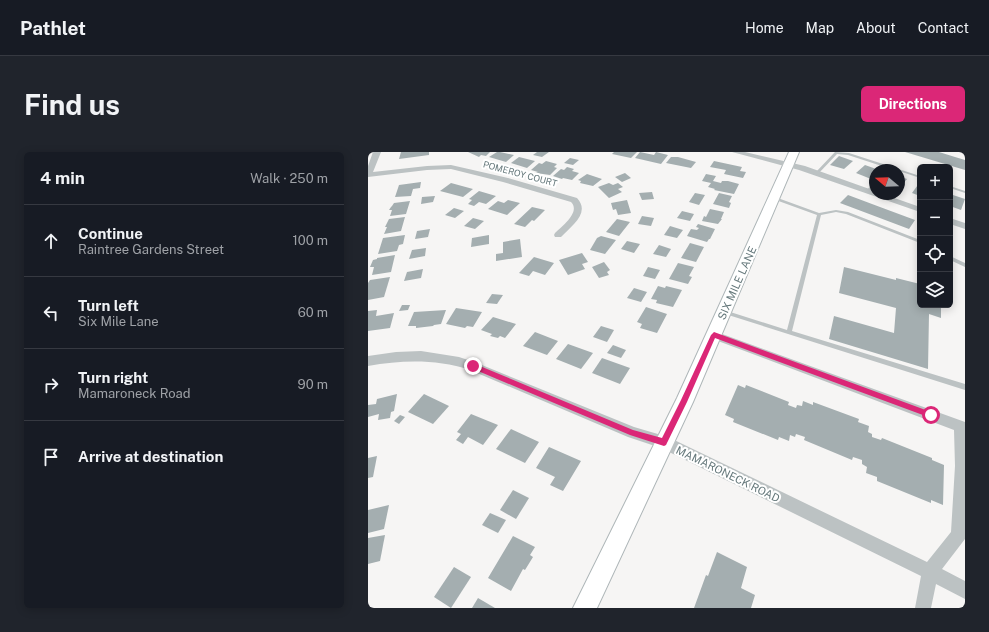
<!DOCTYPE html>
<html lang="en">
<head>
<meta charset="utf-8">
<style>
	:root { --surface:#171b24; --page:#20242c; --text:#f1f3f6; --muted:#9ea1a6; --line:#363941; --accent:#db2777 }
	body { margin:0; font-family:"Public Sans",sans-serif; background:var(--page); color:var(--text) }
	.controls { position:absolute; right:12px; top:12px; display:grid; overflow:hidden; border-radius:6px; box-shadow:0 2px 10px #0003 }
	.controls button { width:36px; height:36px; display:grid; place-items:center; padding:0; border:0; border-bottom:1px solid var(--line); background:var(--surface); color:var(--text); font:20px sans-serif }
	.compass { position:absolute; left:501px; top:12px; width:36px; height:36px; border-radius:50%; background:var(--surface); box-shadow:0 2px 10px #0003; rotate:289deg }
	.stop { position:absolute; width:12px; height:12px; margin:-9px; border:3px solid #db2777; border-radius:50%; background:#fff }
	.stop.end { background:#db2777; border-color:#fff; box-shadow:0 1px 4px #0008 }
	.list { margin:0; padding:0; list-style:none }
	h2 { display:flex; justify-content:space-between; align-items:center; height:52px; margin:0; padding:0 16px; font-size:17px }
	h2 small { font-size:13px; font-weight:400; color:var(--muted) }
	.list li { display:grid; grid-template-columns:26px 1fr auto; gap:12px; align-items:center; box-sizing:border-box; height:72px; padding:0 16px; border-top:1px solid var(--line) }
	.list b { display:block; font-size:15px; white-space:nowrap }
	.list p { margin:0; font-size:13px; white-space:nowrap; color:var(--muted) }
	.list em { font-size:13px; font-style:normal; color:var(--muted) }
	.icon { flex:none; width:22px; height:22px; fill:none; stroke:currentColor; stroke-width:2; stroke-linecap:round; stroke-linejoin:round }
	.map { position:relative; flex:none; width:597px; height:456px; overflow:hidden; border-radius:6px }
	header { display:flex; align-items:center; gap:24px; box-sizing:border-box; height:56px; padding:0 20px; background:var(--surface); border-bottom:1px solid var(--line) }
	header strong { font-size:19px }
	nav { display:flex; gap:22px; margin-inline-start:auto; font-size:14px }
	.intro { display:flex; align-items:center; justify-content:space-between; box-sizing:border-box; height:96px; padding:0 24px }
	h1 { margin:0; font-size:28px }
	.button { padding:10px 18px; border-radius:6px; background:var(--accent); color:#fff; font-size:14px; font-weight:700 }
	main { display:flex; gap:24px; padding:0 24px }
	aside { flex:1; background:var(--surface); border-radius:6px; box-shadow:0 2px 10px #0003 }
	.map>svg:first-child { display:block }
	.building { fill:#a4aeb0 }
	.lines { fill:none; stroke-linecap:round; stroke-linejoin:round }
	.secondary-casing { stroke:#aeb6b8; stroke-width:2 }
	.lane { fill:#bcc2c3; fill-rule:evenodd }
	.street { fill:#bcc2c3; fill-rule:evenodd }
	.secondary { fill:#fff; fill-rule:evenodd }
	.route { fill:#db2777 }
	.labels { text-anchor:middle; stroke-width:4; stroke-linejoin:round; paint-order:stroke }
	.far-street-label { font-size:9px; fill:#65787b; stroke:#fff }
	.street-label { font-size:11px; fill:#65787b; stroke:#fff }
</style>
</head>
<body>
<header>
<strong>Pathlet</strong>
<nav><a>Home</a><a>Map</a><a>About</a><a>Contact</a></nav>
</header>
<div class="intro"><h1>Find us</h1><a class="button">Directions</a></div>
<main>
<aside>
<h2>4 min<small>Walk · 250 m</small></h2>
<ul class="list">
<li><svg class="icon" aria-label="ahead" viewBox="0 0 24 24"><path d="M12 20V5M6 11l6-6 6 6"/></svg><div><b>Continue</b><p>Raintree Gardens Street</p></div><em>100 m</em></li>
<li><svg class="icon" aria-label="left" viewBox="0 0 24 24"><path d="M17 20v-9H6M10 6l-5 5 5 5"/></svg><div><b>Turn left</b><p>Six Mile Lane</p></div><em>60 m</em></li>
<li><svg class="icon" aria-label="right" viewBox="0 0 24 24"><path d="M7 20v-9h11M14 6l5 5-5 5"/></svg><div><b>Turn right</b><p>Mamaroneck Road</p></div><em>90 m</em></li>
<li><svg class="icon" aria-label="arrive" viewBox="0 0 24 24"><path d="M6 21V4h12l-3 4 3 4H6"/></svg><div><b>Arrive at destination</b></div></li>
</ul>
</aside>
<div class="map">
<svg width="597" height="456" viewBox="0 0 597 456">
	<rect width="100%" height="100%" fill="#f6f5f4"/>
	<g class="building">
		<polygon points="33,0 61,0 61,3 31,7"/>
		<polygon points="100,0 122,0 118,4 113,3 111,5"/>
		<polygon points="129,0 132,0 146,3 138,10 121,5"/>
		<polygon points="169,0 181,0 174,5 165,3"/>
		<polygon points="246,0 269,0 263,6 244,2"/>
		<polygon points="272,0 286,3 288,0 300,3 293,12 267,6"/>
		<polygon points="537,0 571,0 587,5 597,8 597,18"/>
		<polygon points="471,4 485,9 476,17 462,13"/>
		<polygon points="151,5 167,9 159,16 143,11"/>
		<polygon points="303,5 310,5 328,10 323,16 298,11"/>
		<polygon points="202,6 211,8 205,13 196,11"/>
		<polygon points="178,9 189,12 186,15 189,16 182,23 168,21 170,20 163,18 171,11 174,12"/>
		<polygon points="346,9 374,15 372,19 378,20 375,26 356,22 358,18 342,15"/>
		<polygon points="497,13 511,18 507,18 507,22 503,27 488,21"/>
		<polygon points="199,15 206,17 204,19 211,21 204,28 195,26 194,27 185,24 193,17 196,18"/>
		<polygon points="257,21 263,26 254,30 247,25"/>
		<polygon points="219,22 234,27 225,34 212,31 213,29 210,28"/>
		<polygon points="338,22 348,24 345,29 353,31 354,29 360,29 371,32 366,42 346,38 347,37 340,35 343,31 334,29"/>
		<polygon points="531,24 539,27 531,36"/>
		<polygon points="53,30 52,36 45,37 43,44 27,45 31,33"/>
		<polygon points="552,30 552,44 544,41"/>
		<polygon points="83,31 105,37 95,45 72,39"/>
		<polygon points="241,31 245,33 250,31 255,35 250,37 254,40 241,46 230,35"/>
		<polygon points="111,39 128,44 118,52 111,50 106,54 100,52 104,48 101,47"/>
		<polygon points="284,40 286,47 274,48 271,41"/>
		<polygon points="327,41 337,43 331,53 321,50"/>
		<polygon points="351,41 364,44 361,50 363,51 361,56 345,52"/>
		<polygon points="582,42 597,47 593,58 582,54"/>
		<polygon points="480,43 512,55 547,68 541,77 472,51"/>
		<polygon points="67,44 65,50 53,52 54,45"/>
		<polygon points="140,48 152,51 139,63 120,57 130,49 136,51"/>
		<polygon points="259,48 263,61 250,63 248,57 245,58 243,51"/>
		<polygon points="42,49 38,62 22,64 24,58 21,58 23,55 24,54 26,51"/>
		<polygon points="164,55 177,58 166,69 164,68 157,75 146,72"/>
		<polygon points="86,56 96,59 87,66 77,63"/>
		<polygon points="342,57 356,60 353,67 354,67 350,72 334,69 336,64 338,65"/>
		<polygon points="314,59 326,62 322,69 309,66"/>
		<polygon points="274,64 286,66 283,74 270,72"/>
		<polygon points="37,65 33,79 16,82 19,75 17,75 21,67"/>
		<polygon points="105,66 116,69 107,77 96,74"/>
		<polygon points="249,67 262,70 251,84 238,80"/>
		<polygon points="330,72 347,77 342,87 341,87 339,90 319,84 323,77 329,78 331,76 328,75"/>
		<polygon points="302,74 315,78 309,86 296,83"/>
		<polygon points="62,77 60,85 47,87 49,79"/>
		<polygon points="37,83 35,92 31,93 29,99 10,102 15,86"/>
		<polygon points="121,83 121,92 103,95 104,86"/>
		<polygon points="233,84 248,88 237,102 222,98 229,86"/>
		<polygon points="152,87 154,105 128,109 128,102 135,101 135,90"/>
		<polygon points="259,89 272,92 266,101 253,97"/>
		<polygon points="322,91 336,95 328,110 313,106"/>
		<polygon points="291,93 303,97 298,105 285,102"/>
		<polygon points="58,96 57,104 41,107 44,98"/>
		<polygon points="214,101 220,110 214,112 217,117 200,123 191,108"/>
		<polygon points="27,103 23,120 4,123 6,115 2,115 5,108 9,107 9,106"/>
		<polygon points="166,105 186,111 177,123 165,119 161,124 151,121"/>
		<polygon points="236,110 242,118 239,120 241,123 231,126 224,115"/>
		<polygon points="310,111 326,115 321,124 324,125 320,132 301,127"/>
		<polygon points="280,115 292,118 287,127 275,124"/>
		<polygon points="476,115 528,128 528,126 552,132 552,153 573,153 573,166 561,162 560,217 461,187 466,164 526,181 528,156 471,141"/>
		<polygon points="55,117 53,126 36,129 39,120"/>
		<polygon points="22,125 16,145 0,148 0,131 2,128"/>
		<polygon points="290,134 297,136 298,134 314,138 305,155 288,151 289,148 283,147"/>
		<polygon points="266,136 279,140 273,150 259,146"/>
		<polygon points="124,142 135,143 129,152 118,151"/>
		<polygon points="34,153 42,153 40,158 31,159"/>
		<polygon points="278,155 299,162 289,181 272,176 274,172 269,170"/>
		<polygon points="88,156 114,160 105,175 99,174 97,176 78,172"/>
		<polygon points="9,158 8,164 26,161 22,176 0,179 0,159"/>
		<polygon points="78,158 73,172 66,173 65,174 48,176 48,174 40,174 46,160"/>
		<polygon points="125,165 148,172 137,186 132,184 130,186 122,184 124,182 113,178"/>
		<polygon points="233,174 246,178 239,190 225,185"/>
		<polygon points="167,180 190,189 179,203 155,194"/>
		<polygon points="200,192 225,201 213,217 188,207"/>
		<polygon points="245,193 258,198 253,206 239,201"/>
		<polygon points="234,206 262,216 252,232 224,221"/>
		<polygon points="370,233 377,236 378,233 421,250 420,253 428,256 429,253 434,254 435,249 445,253 445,250 491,267 490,270 501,274 500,280 504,282 504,285 513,288 514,286 564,306 564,308 576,313 575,353 563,348 563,351 509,329 509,325 498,321 499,315 494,312 494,308 485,305 484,308 436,288 437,285 428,282 427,285 422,283 421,289 411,285 410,288 365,270 366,267 357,263"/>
		<polygon points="29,242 26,259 23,260 22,266 10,268 11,262 0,265 0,253 8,252 9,247"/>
		<polygon points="56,242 81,254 65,272 40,260"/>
		<polygon points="103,262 130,273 115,293 100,285 95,292 88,288 93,282 89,280"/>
		<polygon points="32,263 37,265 31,272 26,269"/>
		<polygon points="143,277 171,290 157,311 128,297"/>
		<polygon points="181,295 213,309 195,339 182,333 187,325 168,316"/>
		<polygon points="9,304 5,325 0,326 0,306"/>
		<polygon points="145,338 161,346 148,367 132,358"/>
		<polygon points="21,353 16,377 0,381 0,358"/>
		<polygon points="122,361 138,368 130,381 114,373"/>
		<polygon points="17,383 12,409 0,412 0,386"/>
		<polygon points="145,384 167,395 162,403 165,405 157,418 155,417 143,439 120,426"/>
		<polygon points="349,400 379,415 373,436 387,443 383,456 326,456 338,423 340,424"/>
		<polygon points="86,415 103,425 83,456 66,445"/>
		<polygon points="110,446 127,456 104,456"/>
	</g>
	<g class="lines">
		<g class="secondary-casing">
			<polygon id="secondary" points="421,0 431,0 325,250 229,456 205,456 309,246"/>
		</g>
		<g class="lane">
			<polygon points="467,0 481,1 552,24 552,26 531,19 531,18 526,18 480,3 469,2 450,22 448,22 448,20"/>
			<polygon points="506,30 507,30 507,33 501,40 499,40 499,38"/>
			<polygon points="582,34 597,39 597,41 582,36"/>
			<polygon points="405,45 407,45 451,61 468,58 480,60 552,88 552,91 478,62 468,60 453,63 424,179 597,232 597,238 354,161 353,160 354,159 356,158 419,178 449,63 405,47"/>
			<polygon points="582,104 597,111 597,115 582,108"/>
		</g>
		<g class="street">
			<path d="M5 0H13L5 20 59 14 83 13 140 26 209 46C223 61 203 74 193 85H187L186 83 187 81C194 74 213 60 203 50L135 30 83 17 59 18 0 25V14Z"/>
			<polygon points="364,0 377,0 437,14 507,39 507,42 515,42 552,55 552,60 431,18"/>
			<polygon points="582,66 597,71 597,77 582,72"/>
			<path d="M346 179 597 270V387L574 417 597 429V447L568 432 563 456H547L553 424 293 296 260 285 102 218C68 207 35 208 0 214V204L28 200 53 199 91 205 109 211 266 275 300 285 559 410 583 380 587 314 586 278 342 186 340 183 342 180Z"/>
		</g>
		<use href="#secondary" class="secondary"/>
	</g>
	<polygon class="route" points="346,180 563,260 567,263 563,266 347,186 319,250 298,293 296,294 262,283 103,216 102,214 105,211 107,212 265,278 294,286 313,248 343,183"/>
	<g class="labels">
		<g class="far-street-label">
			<text transform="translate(152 22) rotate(15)" y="3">POMEROY COURT</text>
		</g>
		<g class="street-label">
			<text transform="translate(369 131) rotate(-66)" y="4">SIX MILE LANE</text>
			<text transform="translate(360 322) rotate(26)" y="4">MAMARONECK ROAD</text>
		</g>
	</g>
</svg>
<div class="controls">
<button>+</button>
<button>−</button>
<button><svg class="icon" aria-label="locate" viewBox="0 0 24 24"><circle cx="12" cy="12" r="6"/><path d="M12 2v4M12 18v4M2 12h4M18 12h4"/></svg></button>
<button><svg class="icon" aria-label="layers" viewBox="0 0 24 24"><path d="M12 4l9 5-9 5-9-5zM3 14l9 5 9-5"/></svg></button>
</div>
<svg class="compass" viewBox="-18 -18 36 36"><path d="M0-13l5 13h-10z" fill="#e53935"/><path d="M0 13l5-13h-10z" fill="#9ea1a6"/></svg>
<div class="stop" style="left:563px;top:263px"></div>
<div class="stop end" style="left:105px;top:214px"></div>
</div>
</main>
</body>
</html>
